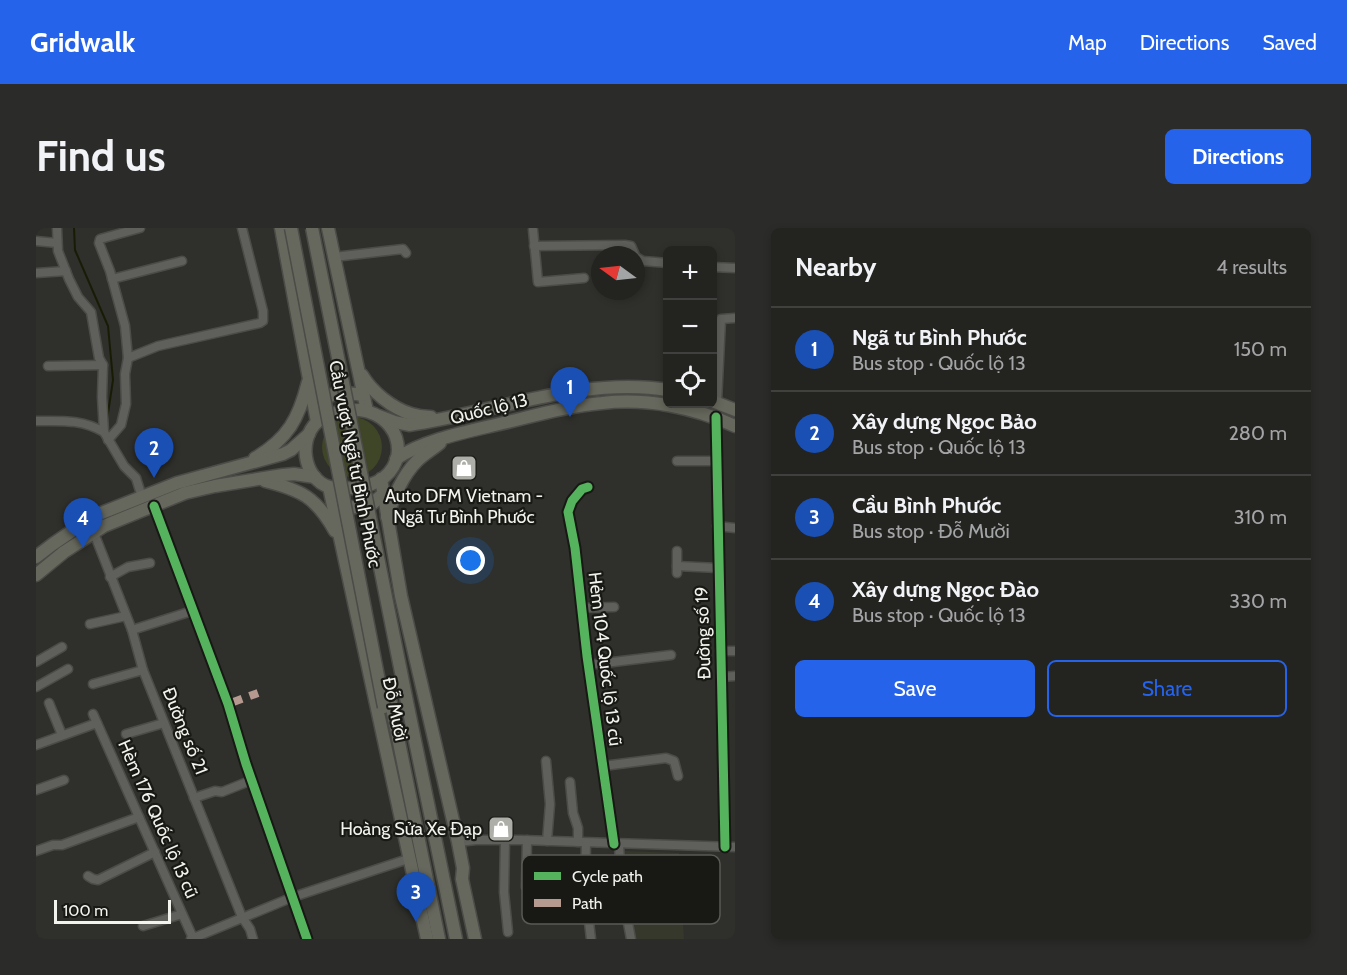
<!DOCTYPE html>
<html lang="en">
<head>
<meta charset="utf-8">
<style>
	:root { --surface:#232320; --page:#2b2b29; --text:#f1f3f6; --muted:#a3a4a5; --line:#40403e; --accent:#2563eb }
	body { margin:0; font-family:Cabin,sans-serif; background:var(--page); color:var(--text) }
	.controls { position:absolute; right:18px; top:18px; display:grid; overflow:hidden; border-radius:9px; box-shadow:0 3px 9px #0003 }
	.controls button { width:54px; height:54px; display:grid; place-items:center; padding:0; border:0; border-bottom:2px solid var(--line); background:var(--surface); color:var(--text); font:30px sans-serif }
	.compass { position:absolute; left:555px; top:18px; width:54px; height:54px; border-radius:50%; background:var(--surface); box-shadow:0 3px 9px #0003; rotate:285deg }
	.scale { position:absolute; left:18px; bottom:15px; width:117px; box-sizing:border-box; padding-left:6px; border:3px solid #f2f3ed; border-top:0; font-size:16px; line-height:21px; white-space:nowrap; color:#f2f3ed; -webkit-text-stroke:4px #181915; paint-order:stroke }
	.you { position:absolute; left:435px; top:333px; width:21px; height:21px; margin:-15px; border:4px solid #fff; border-radius:50%; background:#1a73e8; box-shadow:0 0 0 9px #1a73e833 }
	.badge { display:grid; place-items:center; width:39px; height:39px; border-radius:50%; background:var(--accent); color:#fff; font-size:20px; font-weight:700 }
	.pin { position:absolute; translate:-50% -50px; filter:drop-shadow(0 2px 3px #0008) }
	.pin::after { content:''; position:absolute; top:32px; width:21px; height:18px; background:inherit; clip-path:polygon(0 0,100% 0,50% 100%) }
	.list { margin:0; padding:0; list-style:none }
	h2 { display:flex; justify-content:space-between; align-items:center; height:78px; margin:0; padding:0 24px; font-size:26px }
	h2 small { font-size:20px; font-weight:400; color:var(--muted) }
	.list li { display:grid; grid-template-columns:39px 1fr auto; gap:18px; align-items:center; box-sizing:border-box; height:84px; padding:0 24px; border-top:2px solid var(--line) }
	.list b { display:block; font-size:22px; white-space:nowrap }
	.list p { margin:0; font-size:20px; white-space:nowrap; color:var(--muted) }
	.list em { font-size:20px; font-style:normal; color:var(--muted) }
	.actions { display:flex; gap:12px; padding:18px 24px }
	.actions a { flex:1; padding:14px 0; border:2px solid var(--accent); border-radius:9px; text-align:center; font-size:21px; color:var(--accent) }
	.actions .main { background:var(--accent); color:#fff }
	.icon { flex:none; width:33px; height:33px; fill:none; stroke:currentColor; stroke-width:2; stroke-linecap:round; stroke-linejoin:round }
	.map { position:relative; flex:none; width:699px; height:711px; overflow:hidden; border-radius:9px }
	header { display:flex; align-items:center; gap:36px; box-sizing:border-box; height:84px; padding:0 30px; background:var(--accent); color:#fff }
	header strong { font-size:28px }
	nav { display:flex; gap:33px; margin-inline-start:auto; font-size:21px }
	.intro { display:flex; align-items:center; justify-content:space-between; box-sizing:border-box; height:144px; padding:0 36px }
	h1 { margin:0; font-size:42px }
	.button { padding:15px 27px; border-radius:9px; background:var(--accent); color:#fff; font-size:21px; font-weight:700 }
	main { display:flex; gap:36px; padding:0 36px }
	aside { flex:1; background:var(--surface); border-radius:9px; box-shadow:0 3px 9px #0003 }
	.map>svg:first-child { display:block }
	.built { fill:#35382a }
	.green { fill:#3f4527 }
	.lines { fill:none; stroke-linecap:round; stroke-linejoin:round }
	.stream { stroke:#191c05; stroke-width:2 }
	.minor-casing { stroke:#4b4b47; stroke-width:11 }
	.highway-casing { stroke:#4b4b47; stroke-width:15 }
	.minor { stroke:#5f605c; stroke-width:8 }
	.highway { stroke:#66685d; stroke-width:12 }
	.highway-bridge-casing { stroke:#4b4b47; stroke-width:15; stroke-linecap:butt }
	.highway-bridge { stroke:#66685d; stroke-width:12 }
	.quiet { stroke:#b69a8f; stroke-width:8; stroke-dasharray:15 8; stroke-linecap:butt }
	.cycleway-casing { stroke:#181915; stroke-width:13 }
	.cycleway { stroke:#56b35d; stroke-width:9 }
	.labels { text-anchor:middle; stroke-width:4.5; stroke-linejoin:round; paint-order:stroke }
	.street-label { font-size:18px; fill:#f2f3ed; stroke:#181915 }
	.poi-label { font-size:18px; fill:#f2f3ed; stroke:#181915 }
	.key { fill:#181915; stroke:#595a56; stroke-width:1.5 }
	.key-label { font-size:16px; fill:#f2f3ed }
</style>
</head>
<body>
<header>
<strong>Gridwalk</strong>
<nav><a>Map</a><a>Directions</a><a>Saved</a></nav>
</header>
<div class="intro"><h1>Find us</h1><a class="button">Directions</a></div>
<main>
<div class="map">
<svg width="699" height="711" viewBox="0 0 699 711">
	<rect width="100%" height="100%" fill="#2f2f2b"/>
	<polygon class="built" points="587,623 643,625 648,711 599,711"/>
	<circle class="green" cx="316" cy="219" r="30"/>
	<g class="lines">
		<polyline class="stream" points="38,0 39,22 72,98 77,152 71,192"/>
		<g class="minor-casing">
			<g id="minor">
				<polyline points="21,0 22,23 33,51 42,69 55,84 63,130 67,137 66,169 68,204 88,238 100,250 106,269"/>
				<polyline points="497,2 502,54 548,50"/>
				<polyline points="0,13 21,15"/>
				<polyline points="498,18 589,17 595,18 599,27"/>
				<polyline points="298,29 367,21 370,25"/>
				<polyline points="600,29 607,33 632,35"/>
				<polyline points="676,39 699,40"/>
				<polyline points="0,45 30,43"/>
				<polyline points="76,51 146,33"/>
				<polyline points="92,130 122,118 224,95 227,93 227,83 206,0"/>
				<polyline points="12,138 67,137"/>
				<polyline points="681,174 685,91 699,90"/>
				<polyline points="680,189 689,619"/>
				<path d="M0 193C26 193 45 191 68 204"/>
				<polyline points="72,212 85,197 90,176 89,146 92,130 89,98 74,43 63,15 64,11 104,0"/>
				<polyline points="641,233 681,233"/>
				<polyline points="552,259 546,261 536,273 532,284 539,320 551,428 578,616"/>
				<polyline points="118,278 192,476 210,536 271,711"/>
				<polyline points="681,298 699,300"/>
				<polyline points="58,305 96,402 107,442 206,689 214,701 217,711"/>
				<polyline points="641,338 682,340"/>
				<polyline points="641,345 641,323"/>
				<polyline points="74,349 92,339 114,335"/>
				<polyline points="545,380 578,379"/>
				<polyline points="54,396 90,388"/>
				<polyline points="96,402 156,383"/>
				<polyline points="684,423 699,423"/>
				<polyline points="0,434 26,419"/>
				<polyline points="552,437 635,427"/>
				<polyline points="685,449 699,448"/>
				<polyline points="57,456 107,442"/>
				<polyline points="0,459 32,441"/>
				<polyline points="13,475 26,507"/>
				<polyline points="57,486 157,710"/>
				<polyline points="90,506 128,495"/>
				<polyline points="0,517 61,495"/>
				<polyline points="510,533 514,576 511,613"/>
				<polyline points="567,538 630,530 638,533 642,548"/>
				<polyline points="534,554 537,585 542,600 542,614"/>
				<polyline points="0,562 28,552"/>
				<polyline points="158,570 179,563 186,564 216,552"/>
				<polyline points="469,612 468,664 472,704"/>
				<polyline points="422,614 440,612 485,612 699,619"/>
				<polyline points="550,615 549,660 555,711"/>
				<polyline points="583,616 585,658 595,711"/>
				<polyline points="0,623 17,617 26,617 103,589"/>
				<polyline points="52,648 57,651 62,652 119,624"/>
				<polyline points="490,659 491,612"/>
				<polyline points="107,698 146,686"/>
				<polyline points="155,711 257,669 372,631"/>
			</g>
		</g>
		<g class="highway-casing">
			<g id="highway">
				<polyline points="245,0 281,194"/>
				<polyline points="292,0 331,183"/>
				<path d="M326 147C336 164 356 180 375 186 381 188 388 189 395 189"/>
				<polyline points="676,173 699,182"/>
				<path d="M281 176C295 163 310 164 327 167"/>
				<path d="M324 182C368 188 376 241 336 256 330 258 323 259 317 260 312 260 305 261 299 260 269 257 260 214 281 194 291 184 310 183 324 182Z"/>
				<path d="M343 188 359 194 373 197C456 185 547 148 632 162"/>
				<path d="M219 230C252 211 263 190 272 154"/>
				<path d="M360 231C385 213 429 204 459 197 494 189 530 178 566 175 611 170 658 179 699 198"/>
				<polyline points="345,251 365,368 422,614 427,640 426,651 439,711"/>
				<path d="M229 253C265 262 280 269 299 303"/>
				<polyline points="293,259 391,711"/>
				<polyline points="302,282 336,276 347,266"/>
				<path d="M351 289C358 269 366 248 381 233 388 226 397 221 404 215"/>
				<polyline points="0,329 17,316 58,288 141,255 247,226 255,222 273,206"/>
				<polyline points="0,347 28,324 68,298 149,265 179,258 247,247 258,246 279,249"/>
				<polyline points="371,474 420,711"/>
				<polyline points="355,475 403,711"/>
			</g>
		</g>
		<use href="#minor" class="minor"/>
		<use href="#highway" class="highway"/>
		<g class="highway-bridge-casing">
			<g id="highway-bridge">
				<polyline points="255,0 348,479"/>
				<polyline points="276,0 371,474"/>
			</g>
		</g>
		<use href="#highway-bridge" class="highway-bridge"/>
		<polyline class="quiet" points="192,476 222,465"/>
		<g class="cycleway-casing">
			<g id="cycleway">
				<polyline points="680,189 689,619"/>
				<polyline points="552,259 546,261 536,273 532,284 539,320 551,428 578,616"/>
				<polyline points="118,278 192,476 210,536 271,711"/>
			</g>
		</g>
		<use href="#cycleway" class="cycleway"/>
	</g>
	<defs>
		<g id="shop-square" transform="scale(1.35)"><rect x="-9" y="-9" width="18" height="18" rx="4" fill="#aeaea9" stroke="#181915"/><path d="M-5-2.5h2.3a2.7 3.5 0 0 1 5.4 0H5L5.5 6h-11ZM-1.5-2.5h3a1.5 2.3 0 0 0-3 0Z" fill="#fff"/></g>
	</defs>
	<g fill-rule="evenodd">
		<use href="#shop-square" x="428" y="240"/>
		<use href="#shop-square" x="465" y="601"/>
	</g>
	<g class="labels">
		<g class="street-label">
			<text transform="translate(453 181) rotate(-14)" y="6">Quốc lộ 13</text>
			<text transform="translate(319 236) rotate(79)" y="6">Cầu vượt Ngã tư Bình Phước</text>
			<text transform="translate(667 405) rotate(-92)" y="6">Đường số 19</text>
			<text transform="translate(569 431) rotate(83)" y="6">Hẻm 104 Quốc lộ 13 cũ</text>
			<text transform="translate(359 481) rotate(78)" y="6">Đỗ Mười</text>
			<text transform="translate(149 503) rotate(68)" y="6">Đường số 21</text>
			<text transform="translate(122 591) rotate(66)" y="6">Hèm 176 Quốc lộ 13 cũ</text>
		</g>
		<g class="poi-label">
			<text x="428" y="274">Auto DFM Vietnam -<tspan x="428" dy="21">Ngã Tư Bình Phước</tspan></text>
			<text x="446" y="607" text-anchor="end">Hoàng Sửa Xe Đạp</text>
		</g>
	</g>
	<rect x="486" y="627" width="198" height="69" rx="9" class="key"/>
	<rect x="498" y="644" width="27" height="8" fill="#56b35d"/>
	<rect x="498" y="671" width="27" height="8" fill="#b69a8f"/>
	<g class="key-label">
		<text x="536" y="654">Cycle path</text>
		<text x="536" y="681">Path</text>
	</g>
</svg>
<div class="controls">
<button>+</button>
<button>−</button>
<button><svg class="icon" aria-label="locate" viewBox="0 0 24 24"><circle cx="12" cy="12" r="6"/><path d="M12 2v4M12 18v4M2 12h4M18 12h4"/></svg></button>
</div>
<svg class="compass" viewBox="-18 -18 36 36"><path d="M0-13l5 13h-10z" fill="#e53935"/><path d="M0 13l5-13h-10z" fill="#a3a4a5"/></svg>
<div class="scale">100 m</div>
<div class="you"></div>
<div class="pin badge" style="left:534px;top:189px;background:#1a4fb4">1</div>
<div class="pin badge" style="left:118px;top:250px;background:#1a4fb4">2</div>
<div class="pin badge" style="left:380px;top:694px;background:#1a4fb4">3</div>
<div class="pin badge" style="left:47px;top:320px;background:#1a4fb4">4</div>
</div>
<aside>
<h2>Nearby<small>4 results</small></h2>
<ul class="list">
<li><span class="badge" style="background:#1a4fb4">1</span><div><b>Ngã tư Bình Phước</b><p>Bus stop · Quốc lộ 13</p></div><em>150 m</em></li>
<li><span class="badge" style="background:#1a4fb4">2</span><div><b>Xây dựng Ngọc Bảo</b><p>Bus stop · Quốc lộ 13</p></div><em>280 m</em></li>
<li><span class="badge" style="background:#1a4fb4">3</span><div><b>Cầu Bình Phước</b><p>Bus stop · Đỗ Mười</p></div><em>310 m</em></li>
<li><span class="badge" style="background:#1a4fb4">4</span><div><b>Xây dựng Ngọc Đào</b><p>Bus stop · Quốc lộ 13</p></div><em>330 m</em></li>
</ul>
<div class="actions"><a class="main">Save</a><a>Share</a></div>
</aside>
</main>
</body>
</html>
